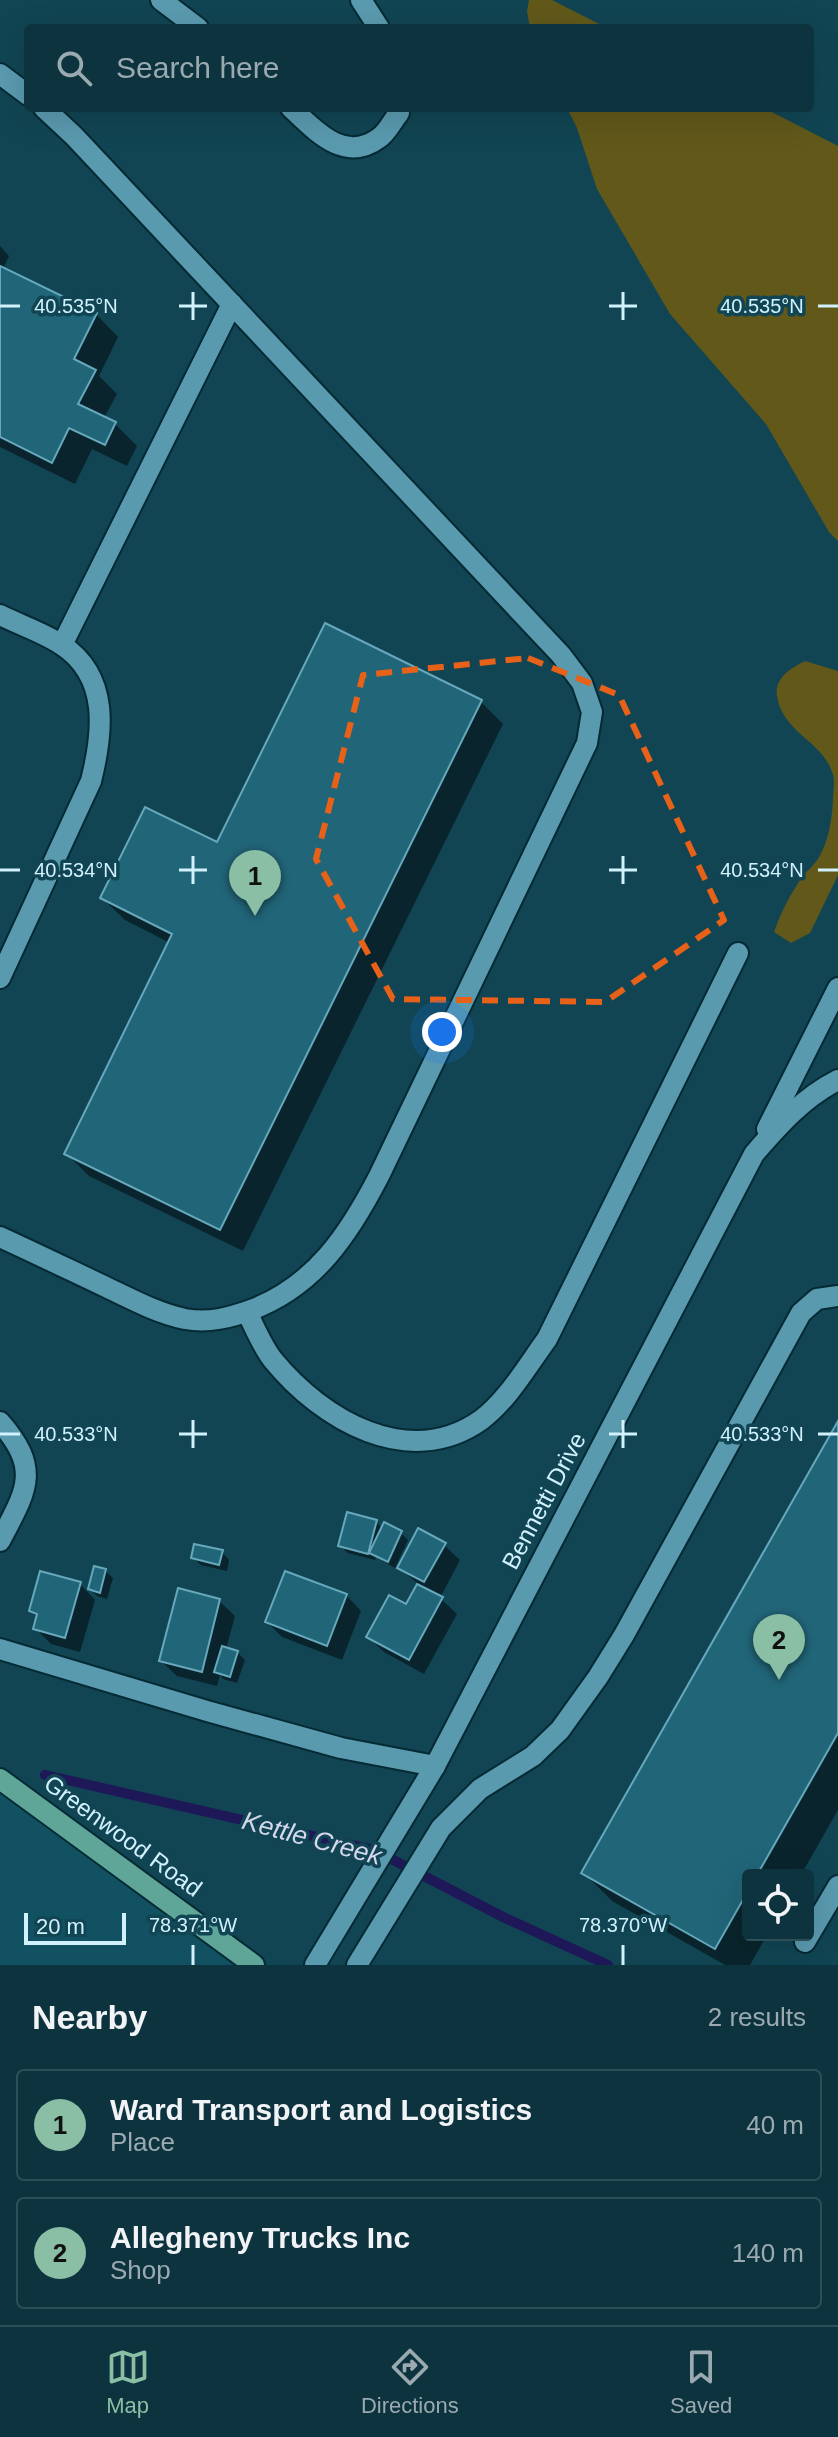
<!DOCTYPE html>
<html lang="en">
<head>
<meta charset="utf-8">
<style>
	:root { --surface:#0d343e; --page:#163c45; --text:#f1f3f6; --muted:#9aaab0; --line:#2d4f58; --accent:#8abfa5 }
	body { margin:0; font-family:Arial,sans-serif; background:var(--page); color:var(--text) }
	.controls { position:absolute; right:24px; bottom:24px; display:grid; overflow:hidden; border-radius:8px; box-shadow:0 8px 32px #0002 }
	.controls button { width:72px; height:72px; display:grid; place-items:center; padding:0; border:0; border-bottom:2px solid var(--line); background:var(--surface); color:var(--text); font:40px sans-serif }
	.scale { position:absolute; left:24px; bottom:20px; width:102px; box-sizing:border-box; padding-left:8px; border:4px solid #d1f1fc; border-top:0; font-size:22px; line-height:28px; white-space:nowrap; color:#d1f1fc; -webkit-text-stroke:6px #114553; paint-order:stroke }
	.you { position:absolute; left:442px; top:1032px; width:28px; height:28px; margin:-20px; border:6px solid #fff; border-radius:50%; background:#1a73e8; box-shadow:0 0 0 12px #1a73e833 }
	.badge { display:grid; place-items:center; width:52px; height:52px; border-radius:50%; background:var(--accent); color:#111; font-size:26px; font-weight:700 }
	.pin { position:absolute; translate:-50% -66px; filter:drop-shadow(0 2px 4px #0008) }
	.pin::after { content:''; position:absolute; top:42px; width:28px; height:24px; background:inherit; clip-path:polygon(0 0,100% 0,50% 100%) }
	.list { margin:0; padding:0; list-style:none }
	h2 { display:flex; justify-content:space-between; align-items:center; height:104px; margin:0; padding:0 32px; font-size:34px }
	h2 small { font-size:26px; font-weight:400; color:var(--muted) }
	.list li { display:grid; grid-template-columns:52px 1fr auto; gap:24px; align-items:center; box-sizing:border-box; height:112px; margin:0 16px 16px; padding:0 16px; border:2px solid var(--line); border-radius:8px }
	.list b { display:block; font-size:30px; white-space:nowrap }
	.list p { margin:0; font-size:26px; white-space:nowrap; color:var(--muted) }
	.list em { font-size:26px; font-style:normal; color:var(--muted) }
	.icon { flex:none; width:44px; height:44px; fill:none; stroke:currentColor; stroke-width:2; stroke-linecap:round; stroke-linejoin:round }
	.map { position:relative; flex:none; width:838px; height:1965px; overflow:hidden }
	.search { position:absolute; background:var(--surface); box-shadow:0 8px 32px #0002; left:24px; right:24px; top:24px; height:88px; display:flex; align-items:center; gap:20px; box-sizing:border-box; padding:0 28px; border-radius:8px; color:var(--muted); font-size:30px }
	.sheet { height:360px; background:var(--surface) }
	nav { display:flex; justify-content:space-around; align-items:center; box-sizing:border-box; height:112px; border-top:2px solid var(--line); background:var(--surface); font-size:22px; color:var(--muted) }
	nav a { display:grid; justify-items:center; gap:4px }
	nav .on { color:var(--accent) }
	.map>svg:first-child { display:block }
	.built { fill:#125162 }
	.green { fill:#61581a }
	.shadow { fill:#0007 }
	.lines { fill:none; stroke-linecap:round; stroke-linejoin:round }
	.stream { stroke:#1e1758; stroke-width:10 }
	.building { fill:#216578; stroke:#67a8bc; stroke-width:2 }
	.lane-casing { stroke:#052a34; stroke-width:24 }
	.primary-casing { stroke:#052a34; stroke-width:24 }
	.lane { stroke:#5a9aaf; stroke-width:20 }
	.primary { stroke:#5fa698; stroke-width:20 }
	.marked { fill:none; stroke:#e76118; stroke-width:6; stroke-dasharray:16 10; stroke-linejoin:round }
	.ticks { fill:none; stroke:#d1f1fc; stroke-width:3 }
	.labels { text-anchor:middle; stroke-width:7; stroke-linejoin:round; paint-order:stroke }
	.street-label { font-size:24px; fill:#d1f1fc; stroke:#114553 }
	.water-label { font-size:26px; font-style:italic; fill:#d5d8ec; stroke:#114553 }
	.ticks-label { font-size:20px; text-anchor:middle; fill:#d1f1fc; stroke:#114553; stroke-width:7; stroke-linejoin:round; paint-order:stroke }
</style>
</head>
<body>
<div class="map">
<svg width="838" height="1965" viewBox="0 0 838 1965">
	<rect width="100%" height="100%" fill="#114553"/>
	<polygon class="built" points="0,1771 254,1965 0,1965"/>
	<g class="green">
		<polygon points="529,0 552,0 607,28 530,28 527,11"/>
		<polygon points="567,108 764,108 838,146 838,541 829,532 766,424 670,314 597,189 577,128"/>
		<path d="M805 661 838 671V875L810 933 791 943 774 932C781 912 790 895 802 877 807 871 814 865 818 859 829 841 832 819 833 799 833 792 835 782 833 775 824 741 783 734 777 696 774 678 791 668 805 661Z"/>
	</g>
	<g class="shadow">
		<polygon points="0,246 9,256 3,269 96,314 118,337 99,376 117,394 104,418 115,424 137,446 127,466 92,449 75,484 0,447"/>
		<polygon points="480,701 503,724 243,1251 89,1176 67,1154 170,943 125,920 102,898 218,844"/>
		<polygon points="838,1425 838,1810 801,1875 748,1875 748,1935 767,1935 750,1965 725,1965 612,1901 584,1873"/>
		<polygon points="376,1522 383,1529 401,1533 408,1540 395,1568 376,1557 375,1560 348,1553 340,1546"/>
		<polygon points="444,1545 460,1560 440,1598 457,1614 424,1674 384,1652 368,1637 406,1607 419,1585 399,1567"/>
		<polygon points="222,1552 229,1560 227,1571 201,1565 193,1558"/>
		<polygon points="105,1571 113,1578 107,1599 97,1596 90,1589"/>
		<polygon points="80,1584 95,1600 80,1652 51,1644 35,1628 38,1618 31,1611"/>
		<polygon points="346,1595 361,1611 342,1660 282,1637 267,1622"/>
		<polygon points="219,1601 235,1616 226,1649 237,1652 245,1660 237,1683 223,1679 220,1675 217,1686 177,1676 161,1661"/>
	</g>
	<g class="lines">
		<polyline class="stream" points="45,1775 374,1850 505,1918 608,1965"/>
	</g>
	<g class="building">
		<polygon points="0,266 97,313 74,359 96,370 78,404 116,422 105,445 69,428 52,463 0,437"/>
		<polygon points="325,623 482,700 220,1230 64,1154 172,934 100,898 145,807 217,842"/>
		<polygon points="838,1421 838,1733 757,1875 748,1875 748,1891 715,1949 581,1873"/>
		<polygon points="347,1512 377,1520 368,1554 338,1546"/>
		<polygon points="384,1522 402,1531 388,1562 369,1553"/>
		<polygon points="418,1528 446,1543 424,1582 397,1568"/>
		<polygon points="194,1544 223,1550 219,1565 191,1558"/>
		<polygon points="94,1566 106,1569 100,1593 88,1589"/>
		<polygon points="40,1571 81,1582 65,1638 33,1629 37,1614 29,1611"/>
		<polygon points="285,1571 347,1594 327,1646 265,1622"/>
		<polygon points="417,1584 443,1597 409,1660 366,1637 389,1595 406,1604"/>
		<polygon points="178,1588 220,1599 202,1672 159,1661"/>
		<polygon points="222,1646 238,1651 230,1677 214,1672"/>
	</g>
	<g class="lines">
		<g class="lane-casing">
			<g id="lane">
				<polyline points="161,0 198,28"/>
				<polyline points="361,0 379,28"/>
				<polyline points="0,74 28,95"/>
				<path d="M291 108C315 130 344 164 379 138 387 133 393 120 399 113V108"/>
				<path d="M0 615C20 625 44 633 62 645 110 677 103 733 91 781L0 978"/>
				<polyline points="62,645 232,304"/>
				<polyline points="767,1129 838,988"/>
				<path d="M0 1237C35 1253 70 1270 106 1287 131 1299 157 1313 185 1319 209 1323 229 1318 251 1310 315 1286 349 1234 379 1176L587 743 592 712 582 683 561 655 74 136 44 108"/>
				<path d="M247 1312C255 1328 262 1346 273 1360 322 1420 409 1471 481 1420 507 1401 528 1365 547 1339L738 953"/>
				<path d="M0 1422C42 1470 26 1491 0 1541"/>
				<polyline points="0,1649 207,1711 341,1748 435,1766"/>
				<polyline points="805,1942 838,1886"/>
				<path d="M315 1965 435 1766 754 1154C779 1125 804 1097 838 1080"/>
				<polyline points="357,1965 441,1828 480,1789 533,1756 560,1730 598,1677 624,1635 801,1313 817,1299 838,1296"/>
			</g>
		</g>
		<g class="primary-casing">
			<polyline id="primary" points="0,1779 254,1965"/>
		</g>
		<use href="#lane" class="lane"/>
		<use href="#primary" class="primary"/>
	</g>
	<path class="marked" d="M528 658 619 695 724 920 605 1002 393 999 316 859 363 675Z"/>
	<path class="ticks" d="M193 292V320M623 292V320M0 306H20M179 306H207M609 306H637M818 306H838M193 856V884M623 856V884M0 870H20M179 870H207M609 870H637M818 870H838M193 1420V1448M623 1420V1448M0 1434H20M179 1434H207M609 1434H637M818 1434H838M193 1945V1965M623 1945V1965"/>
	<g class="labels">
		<g class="street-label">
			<text transform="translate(544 1501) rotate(-62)" y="8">Bennetti Drive</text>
			<text transform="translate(123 1836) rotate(36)" y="8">Greenwood Road</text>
		</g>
		<g class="water-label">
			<text transform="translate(312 1838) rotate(15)" y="9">Kettle Creek</text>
		</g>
	</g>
	<g class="ticks-label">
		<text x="76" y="313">40.535°N</text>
		<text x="762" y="313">40.535°N</text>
		<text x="76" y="877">40.534°N</text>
		<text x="762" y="877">40.534°N</text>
		<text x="76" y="1441">40.533°N</text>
		<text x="762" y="1441">40.533°N</text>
		<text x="193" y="1932">78.371°W</text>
		<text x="623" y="1932">78.370°W</text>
	</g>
</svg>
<div class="controls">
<button><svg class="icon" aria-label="locate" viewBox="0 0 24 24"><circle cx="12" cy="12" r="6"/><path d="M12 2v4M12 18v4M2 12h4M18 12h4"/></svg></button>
</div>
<div class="scale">20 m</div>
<div class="you"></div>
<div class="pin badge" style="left:255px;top:916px">1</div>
<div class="pin badge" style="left:779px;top:1680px">2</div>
<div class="search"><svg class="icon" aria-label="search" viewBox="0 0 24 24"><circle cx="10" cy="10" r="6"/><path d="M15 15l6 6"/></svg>Search here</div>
</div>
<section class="sheet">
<h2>Nearby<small>2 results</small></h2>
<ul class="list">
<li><span class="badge">1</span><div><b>Ward Transport and Logistics</b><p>Place</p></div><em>40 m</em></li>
<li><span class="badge">2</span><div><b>Allegheny Trucks Inc</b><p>Shop</p></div><em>140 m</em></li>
</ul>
</section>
<nav>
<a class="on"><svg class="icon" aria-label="map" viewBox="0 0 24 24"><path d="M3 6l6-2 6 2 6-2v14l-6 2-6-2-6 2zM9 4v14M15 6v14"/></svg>Map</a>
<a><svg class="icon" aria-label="directions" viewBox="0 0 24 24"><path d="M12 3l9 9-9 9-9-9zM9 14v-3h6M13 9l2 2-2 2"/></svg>Directions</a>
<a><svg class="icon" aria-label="saved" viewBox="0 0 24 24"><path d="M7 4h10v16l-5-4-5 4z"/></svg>Saved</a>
</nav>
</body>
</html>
